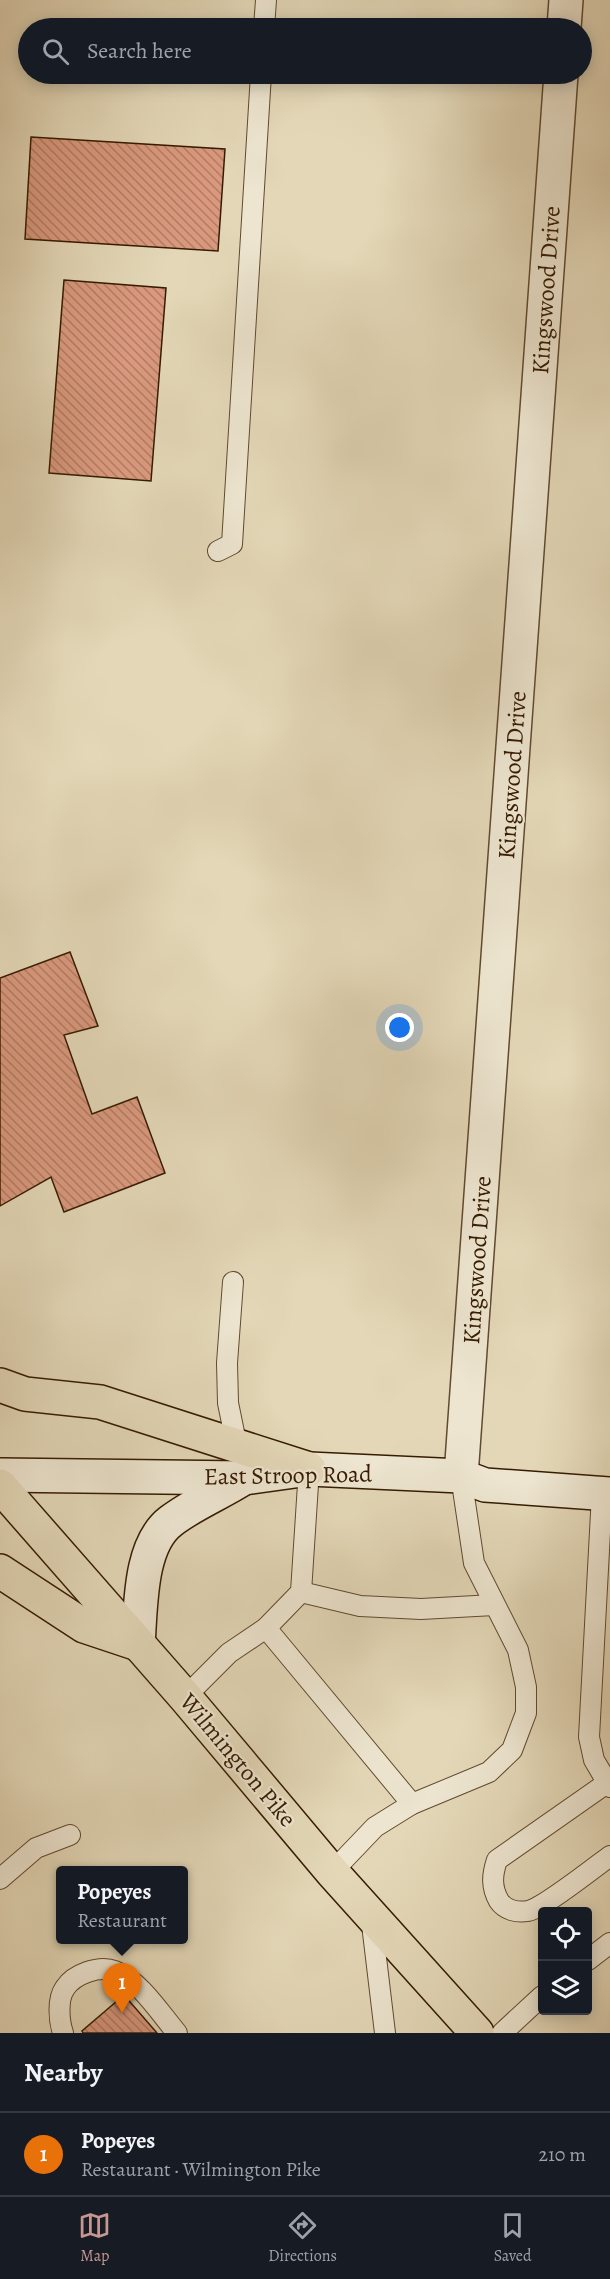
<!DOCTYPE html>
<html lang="en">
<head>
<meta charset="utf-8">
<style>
	:root { --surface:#171b24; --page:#242831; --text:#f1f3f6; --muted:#9ea1a6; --line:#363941; --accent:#c59692 }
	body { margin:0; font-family:Alegreya,serif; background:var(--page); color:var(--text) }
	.controls { position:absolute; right:18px; bottom:18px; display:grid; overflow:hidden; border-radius:6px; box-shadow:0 3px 15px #0003 }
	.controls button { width:54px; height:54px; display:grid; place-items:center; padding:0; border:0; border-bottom:2px solid var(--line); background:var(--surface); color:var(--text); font:30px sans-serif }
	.you { position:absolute; left:400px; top:1028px; width:21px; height:21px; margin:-15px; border:4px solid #fff; border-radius:50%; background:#1a73e8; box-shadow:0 0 0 9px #1a73e833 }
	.badge { display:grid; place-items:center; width:39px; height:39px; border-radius:50%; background:var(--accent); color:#fff; font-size:20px; font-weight:700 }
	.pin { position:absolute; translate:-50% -50px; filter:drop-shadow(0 2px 3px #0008) }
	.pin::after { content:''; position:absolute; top:32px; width:21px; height:18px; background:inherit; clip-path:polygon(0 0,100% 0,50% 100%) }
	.popup { position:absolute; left:56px; top:1866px; width:132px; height:78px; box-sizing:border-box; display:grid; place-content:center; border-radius:6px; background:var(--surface); filter:drop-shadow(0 2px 4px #0005); font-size:20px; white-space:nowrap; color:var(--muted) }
	.popup b { font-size:22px; color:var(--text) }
	.popup::after { content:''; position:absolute; left:50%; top:100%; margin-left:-12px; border:12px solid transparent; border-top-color:var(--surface) }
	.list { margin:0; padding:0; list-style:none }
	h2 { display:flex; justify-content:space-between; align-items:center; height:78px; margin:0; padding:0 24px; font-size:26px }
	h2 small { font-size:20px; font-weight:400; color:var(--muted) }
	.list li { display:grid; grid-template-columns:39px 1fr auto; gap:18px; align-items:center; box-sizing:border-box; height:84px; padding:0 24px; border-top:2px solid var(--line) }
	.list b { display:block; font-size:22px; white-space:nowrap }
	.list p { margin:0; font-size:20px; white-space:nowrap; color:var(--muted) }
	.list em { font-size:20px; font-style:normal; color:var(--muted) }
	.icon { flex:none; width:33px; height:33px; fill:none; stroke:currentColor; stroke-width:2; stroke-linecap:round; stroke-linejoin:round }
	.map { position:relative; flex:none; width:610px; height:2033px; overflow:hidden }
	.search { position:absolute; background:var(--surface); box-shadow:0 3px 15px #0003; left:18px; right:18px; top:18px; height:66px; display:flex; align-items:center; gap:15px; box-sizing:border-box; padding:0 21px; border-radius:33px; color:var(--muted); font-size:22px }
	.sheet { height:162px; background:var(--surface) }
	nav { display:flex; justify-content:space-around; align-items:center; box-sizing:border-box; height:84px; border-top:2px solid var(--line); background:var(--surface); font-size:16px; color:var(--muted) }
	nav a { display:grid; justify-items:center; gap:3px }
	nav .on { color:var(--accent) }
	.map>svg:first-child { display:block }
	.building { fill:url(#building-back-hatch); stroke:#361b00; stroke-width:1.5 }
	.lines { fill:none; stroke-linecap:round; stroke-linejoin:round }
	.service-casing { stroke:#614a2e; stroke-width:22 }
	.minor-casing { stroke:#614a2e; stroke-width:36 }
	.secondary-casing { stroke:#361b00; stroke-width:36 }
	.primary-casing { stroke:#361b00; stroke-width:36 }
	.service { stroke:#ede5d0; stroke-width:20 }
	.minor { stroke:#ede5d0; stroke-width:33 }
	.secondary { stroke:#ede5d0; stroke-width:33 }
	.primary { stroke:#e3d7b7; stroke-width:33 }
	.labels { text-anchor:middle; stroke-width:4.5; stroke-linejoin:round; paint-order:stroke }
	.street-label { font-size:24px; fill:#361b00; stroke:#ede5d0 }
</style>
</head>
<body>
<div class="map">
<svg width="610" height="2033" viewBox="0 0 610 2033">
	<defs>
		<pattern id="building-back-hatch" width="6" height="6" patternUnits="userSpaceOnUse" patternTransform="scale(1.5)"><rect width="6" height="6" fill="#da997e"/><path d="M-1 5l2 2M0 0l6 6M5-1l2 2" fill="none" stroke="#b27c65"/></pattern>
	</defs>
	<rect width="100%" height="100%" fill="#e3d7b7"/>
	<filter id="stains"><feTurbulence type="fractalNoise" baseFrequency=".00333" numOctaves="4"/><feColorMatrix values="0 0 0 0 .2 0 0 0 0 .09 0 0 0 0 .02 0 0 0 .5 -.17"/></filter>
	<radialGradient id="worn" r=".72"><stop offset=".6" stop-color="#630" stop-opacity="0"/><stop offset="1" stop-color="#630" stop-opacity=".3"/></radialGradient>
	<g class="building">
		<polygon points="31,137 225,149 218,251 25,239"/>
		<polygon points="64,280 166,288 151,481 49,473"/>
		<polygon points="70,952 98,1026 64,1035 92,1114 137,1097 165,1173 64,1212 51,1177 0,1206 0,978"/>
		<polygon points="124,1995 157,2033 83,2033 82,2031"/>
	</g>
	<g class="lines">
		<g class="service-casing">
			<g id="service">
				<polyline points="264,28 266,0"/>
				<polyline points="218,551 232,544 261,74"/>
				<polyline points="233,1282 227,1363 228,1403 238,1452"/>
				<polyline points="602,1494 589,1737 594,1760 610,1787"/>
				<polyline points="301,1592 360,1606 421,1609 494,1605"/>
				<polyline points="266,1628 412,1804"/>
				<polyline points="185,1697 229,1653 266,1628 301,1592 309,1469"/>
				<path d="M607 1783 497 1860C492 1875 491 1887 499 1901 505 1910 517 1913 528 1911 543 1908 595 1867 610 1856"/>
				<polyline points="332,1872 375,1827 412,1804 489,1772 512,1750 526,1713 526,1687 518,1650 474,1563 461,1476"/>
				<polyline points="0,1879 36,1848 70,1835"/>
				<polyline points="371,1916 385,2033"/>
				<polyline points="588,1960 610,1943"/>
				<path d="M63 2033C59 2021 57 1999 65 1988 74 1974 99 1965 115 1971 140 1981 160 2013 177 2033"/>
				<polyline points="502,2033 542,1996"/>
			</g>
		</g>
		<g class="minor-casing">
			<g id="minor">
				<polyline points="564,28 566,0"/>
				<polyline points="461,1476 561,74"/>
			</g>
		</g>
		<g class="secondary-casing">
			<g id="secondary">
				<polyline points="0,1475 244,1478 309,1469 461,1476 485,1485 610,1494"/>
				<path d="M138 1644C141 1607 139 1545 171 1521 193 1504 221 1493 244 1478"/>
			</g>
		</g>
		<g class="primary-casing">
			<g id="primary">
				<polyline points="0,1385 25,1394 100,1402 309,1469"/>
				<polyline points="0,1486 185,1697 332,1872 477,2033"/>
				<polyline points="0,1571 84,1626 138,1644"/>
			</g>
		</g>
		<use href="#service" class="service"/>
		<use href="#minor" class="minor"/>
		<use href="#secondary" class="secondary"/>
		<use href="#primary" class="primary"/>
	</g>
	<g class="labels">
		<g class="street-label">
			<text transform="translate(546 290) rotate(-86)" y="8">Kingswood Drive</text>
			<text transform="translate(512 775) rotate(-86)" y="8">Kingswood Drive</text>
			<text transform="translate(477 1260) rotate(-86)" y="8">Kingswood Drive</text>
			<text transform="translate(288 1475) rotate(-1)" y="8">East Stroop Road</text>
			<text transform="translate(238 1760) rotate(50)" y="8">Wilmington Pike</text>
		</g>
	</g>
	<rect width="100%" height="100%" filter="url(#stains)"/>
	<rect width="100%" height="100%" fill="url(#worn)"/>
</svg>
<div class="controls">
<button><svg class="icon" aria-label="locate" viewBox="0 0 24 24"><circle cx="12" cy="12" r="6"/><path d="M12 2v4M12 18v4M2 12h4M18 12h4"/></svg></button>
<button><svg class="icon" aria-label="layers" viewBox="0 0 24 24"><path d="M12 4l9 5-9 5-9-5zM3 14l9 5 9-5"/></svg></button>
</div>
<div class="you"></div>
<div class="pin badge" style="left:122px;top:2013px;background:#e8710a">1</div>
<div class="popup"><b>Popeyes</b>Restaurant</div>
<div class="search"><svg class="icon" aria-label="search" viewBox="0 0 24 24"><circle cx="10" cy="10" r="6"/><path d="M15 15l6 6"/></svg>Search here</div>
</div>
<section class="sheet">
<h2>Nearby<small></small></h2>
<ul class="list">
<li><span class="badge" style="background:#e8710a">1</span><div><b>Popeyes</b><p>Restaurant · Wilmington Pike</p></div><em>210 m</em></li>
</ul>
</section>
<nav>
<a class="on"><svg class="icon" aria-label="map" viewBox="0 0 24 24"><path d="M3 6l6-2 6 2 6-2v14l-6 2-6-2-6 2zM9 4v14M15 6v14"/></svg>Map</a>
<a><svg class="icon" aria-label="directions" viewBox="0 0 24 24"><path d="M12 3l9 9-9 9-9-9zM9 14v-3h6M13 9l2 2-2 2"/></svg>Directions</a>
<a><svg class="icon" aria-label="saved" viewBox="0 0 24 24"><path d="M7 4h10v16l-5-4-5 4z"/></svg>Saved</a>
</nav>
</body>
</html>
